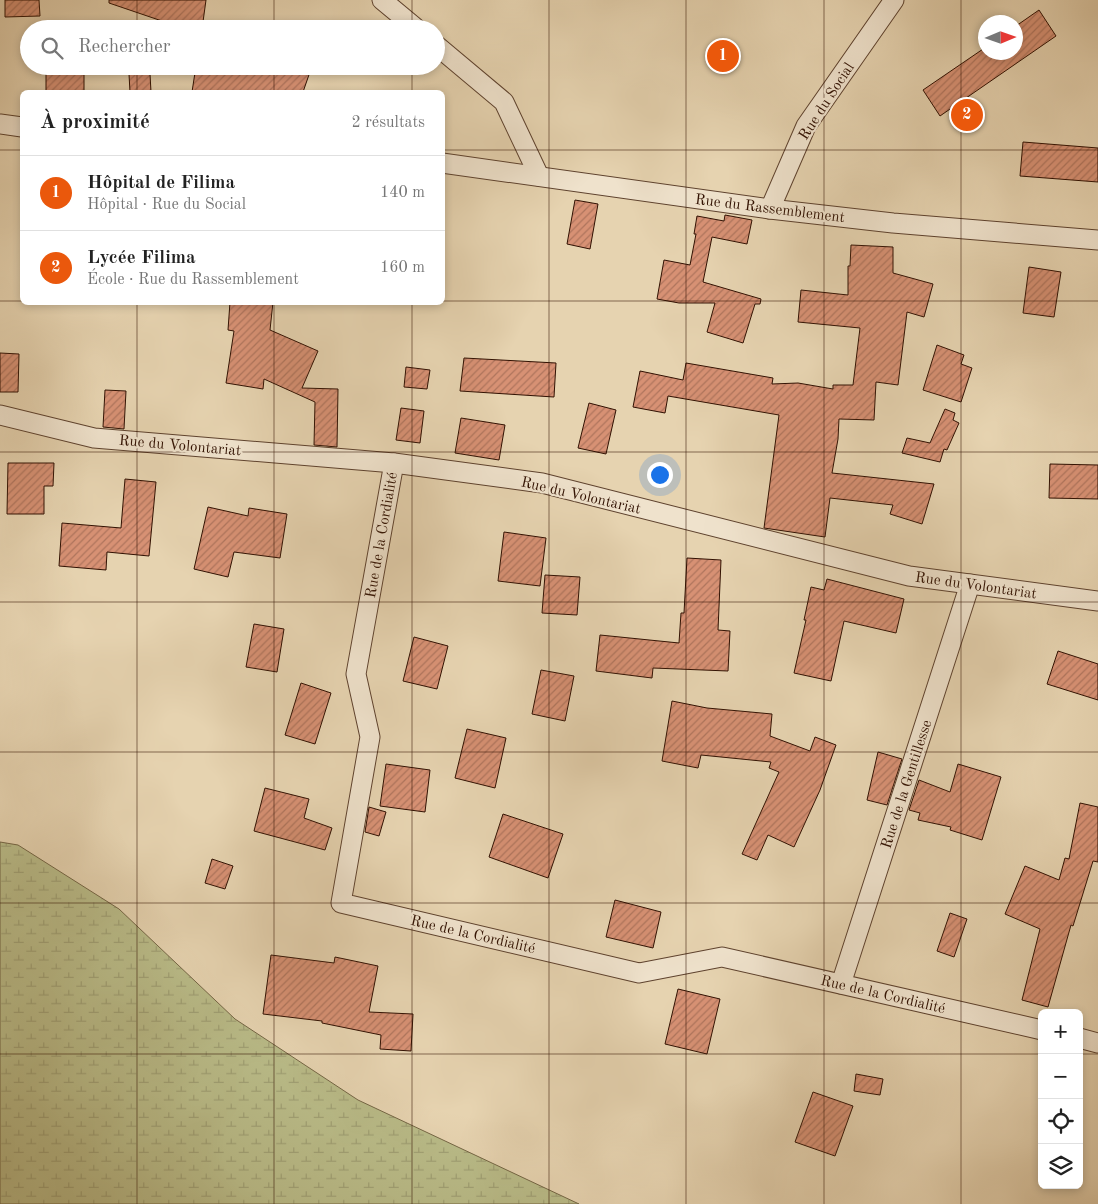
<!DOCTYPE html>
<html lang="fr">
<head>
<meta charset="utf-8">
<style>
	:root { --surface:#fff; --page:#f6f6f6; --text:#222; --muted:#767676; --line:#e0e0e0; --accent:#ea580c }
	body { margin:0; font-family:"Old Standard TT",serif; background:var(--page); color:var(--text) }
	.controls { position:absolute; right:15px; bottom:15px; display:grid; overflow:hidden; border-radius:8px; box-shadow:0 2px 8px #0003 }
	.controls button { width:45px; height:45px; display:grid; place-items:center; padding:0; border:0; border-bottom:1px solid var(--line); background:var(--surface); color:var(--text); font:25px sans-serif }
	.compass { position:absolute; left:978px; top:15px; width:45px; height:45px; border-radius:50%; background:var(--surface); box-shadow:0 2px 8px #0003; rotate:88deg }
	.you { position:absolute; left:659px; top:474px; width:18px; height:18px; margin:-12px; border:4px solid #fff; border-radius:50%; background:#1a73e8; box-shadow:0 0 0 8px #1a73e833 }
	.badge { display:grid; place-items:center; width:32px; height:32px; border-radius:50%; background:var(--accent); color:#fff; font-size:16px; font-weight:700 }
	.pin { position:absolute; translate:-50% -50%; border:2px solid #fff; box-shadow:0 1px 5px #0006 }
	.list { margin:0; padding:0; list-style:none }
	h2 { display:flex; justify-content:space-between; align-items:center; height:65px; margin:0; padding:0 20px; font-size:21px }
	h2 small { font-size:16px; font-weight:400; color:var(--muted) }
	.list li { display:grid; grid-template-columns:32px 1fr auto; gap:15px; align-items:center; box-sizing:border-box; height:75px; padding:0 20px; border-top:1px solid var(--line) }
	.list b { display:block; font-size:19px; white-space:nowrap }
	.list p { margin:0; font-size:16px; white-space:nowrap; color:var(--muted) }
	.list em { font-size:16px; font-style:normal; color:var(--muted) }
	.icon { flex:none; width:28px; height:28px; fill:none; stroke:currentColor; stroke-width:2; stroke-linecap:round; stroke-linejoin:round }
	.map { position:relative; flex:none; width:1098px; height:1204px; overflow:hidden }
	.search { position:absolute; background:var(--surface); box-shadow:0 2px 8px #0003; left:20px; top:20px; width:425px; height:55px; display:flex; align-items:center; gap:12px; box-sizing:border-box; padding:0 18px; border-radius:28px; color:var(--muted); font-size:19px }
	.panel { position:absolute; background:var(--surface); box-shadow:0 2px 8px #0003; left:20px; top:90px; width:425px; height:215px; border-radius:8px }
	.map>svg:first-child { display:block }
	.wetland { fill:url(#wetland-marsh); stroke:#756645 }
	.building { fill:url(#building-hatch); stroke:#311102 }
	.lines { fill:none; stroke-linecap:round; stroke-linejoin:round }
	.minor-casing { stroke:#5e422e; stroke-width:21 }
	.minor { stroke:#efe2cc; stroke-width:19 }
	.grid { fill:none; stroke:#311102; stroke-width:1; stroke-opacity:0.55 }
	.labels { text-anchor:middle; stroke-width:4.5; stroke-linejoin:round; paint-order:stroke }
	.street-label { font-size:15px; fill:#311102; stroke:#efe2cc }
</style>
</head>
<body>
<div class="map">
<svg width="1098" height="1204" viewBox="0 0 1098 1204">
	<defs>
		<pattern id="wetland-marsh" width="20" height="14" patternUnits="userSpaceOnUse" patternTransform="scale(1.25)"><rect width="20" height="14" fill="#b9bb88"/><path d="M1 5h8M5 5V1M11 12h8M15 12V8" fill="none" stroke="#a0a074"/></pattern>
		<pattern id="building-hatch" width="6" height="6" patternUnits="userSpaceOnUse" patternTransform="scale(1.25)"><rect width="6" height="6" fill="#d79174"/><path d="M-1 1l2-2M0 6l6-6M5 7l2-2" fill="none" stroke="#af755d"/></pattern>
	</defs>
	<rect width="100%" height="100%" fill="#e6d3b0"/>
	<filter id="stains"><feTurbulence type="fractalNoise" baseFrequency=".004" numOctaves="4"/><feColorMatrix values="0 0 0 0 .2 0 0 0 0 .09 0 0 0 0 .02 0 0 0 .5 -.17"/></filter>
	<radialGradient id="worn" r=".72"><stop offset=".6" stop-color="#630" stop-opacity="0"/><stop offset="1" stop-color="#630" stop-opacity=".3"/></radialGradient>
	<polygon class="wetland" points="0,842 18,845 119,909 235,1019 358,1100 579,1204 0,1204"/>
	<g class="building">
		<polygon points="5,0 39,0 40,16 5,17"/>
		<polygon points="109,0 206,0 202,29 161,29 162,21 109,3"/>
		<polygon points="1039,10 1056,36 940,116 923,90 986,47 986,52 1016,52 1016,26"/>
		<rect x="46" y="66" width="38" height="26"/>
		<polygon points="196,66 312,66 303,92 192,92"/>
		<polygon points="129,74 150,74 151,92 130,92"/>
		<polygon points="1023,142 1098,148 1098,182 1020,176"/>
		<polygon points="575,200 598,204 590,249 567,244"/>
		<polygon points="725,215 752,220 747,244 712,237 703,282 761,299 760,304 755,304 743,343 707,332 715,303 679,303 657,299 664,260 690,265 696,234 694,234 697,216 724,221"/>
		<polygon points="851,245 893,247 893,273 933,284 924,317 907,312 898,385 876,382 874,420 839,419 838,439 832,473 934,484 922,524 890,514 893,505 830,498 825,537 764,528 779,415 668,396 665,413 633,407 640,371 683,380 686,363 773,378 772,384 798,383 833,389 833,385 853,385 860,328 798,322 801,290 848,295 848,266 850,266"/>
		<polygon points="1029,267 1061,272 1054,317 1023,313"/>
		<polygon points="230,302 273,302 270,330 318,351 302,388 338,389 337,447 314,445 315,402 264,379 263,389 226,383 234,331 228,330"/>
		<polygon points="937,345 964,355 961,364 972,368 961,402 923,390"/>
		<polygon points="0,353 19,354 18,392 0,392"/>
		<polygon points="464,358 556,363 554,397 460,391"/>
		<polygon points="406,367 430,370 427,389 404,387"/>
		<polygon points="105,390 126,391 124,429 103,427"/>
		<polygon points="589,403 616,410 606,454 578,448"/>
		<polygon points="401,408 424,411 420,443 396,440"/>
		<polygon points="945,409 955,413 953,420 959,423 947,450 944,449 940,462 902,453 907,438 930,443"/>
		<polygon points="461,418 505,425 499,460 455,453"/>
		<polygon points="8,463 54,463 53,486 44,486 44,514 7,514"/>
		<polygon points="1050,464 1098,465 1098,499 1049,498"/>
		<polygon points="125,479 156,482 149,556 107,552 106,570 59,566 62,523 121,528"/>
		<polygon points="208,507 248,516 249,508 287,514 280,558 234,552 228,577 194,569"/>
		<polygon points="504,532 546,538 540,586 498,581"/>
		<polygon points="687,558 721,560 718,630 730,631 728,671 653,668 652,678 596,671 600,635 679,643 681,613 684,613"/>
		<polygon points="545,575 580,577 577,615 542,613"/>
		<polygon points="827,579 904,599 896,633 844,621 831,681 794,673 806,620 804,620 811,587 824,590"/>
		<polygon points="254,624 284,629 277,672 246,667"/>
		<polygon points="414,637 448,646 437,689 403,681"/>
		<polygon points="1058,651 1098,664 1098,700 1047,684"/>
		<polygon points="541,670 574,676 565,721 532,714"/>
		<polygon points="301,683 331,693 315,744 285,735"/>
		<polygon points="672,701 707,708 772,714 770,736 810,751 815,737 836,745 820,790 794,847 768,835 757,860 742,854 779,772 769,768 771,762 701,755 698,768 662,761"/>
		<polygon points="467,729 506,738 495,788 455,778"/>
		<polygon points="878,752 902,759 887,805 867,800"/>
		<polygon points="386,764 430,770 425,812 380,806"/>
		<polygon points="958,764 1001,777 982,840 950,830 951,827 918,820 920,813 909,810 919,780 950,792"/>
		<polygon points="265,788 309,799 304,818 332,828 325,850 254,831"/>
		<polygon points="1080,803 1098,807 1098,862 1093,861 1073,926 1071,925 1048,1007 1022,1000 1040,929 1005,914 1025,866 1059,880 1065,858 1069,859"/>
		<polygon points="369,807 386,812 379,836 365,832"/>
		<polygon points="503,814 563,834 548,878 489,857"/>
		<polygon points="212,859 233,866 225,889 205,883"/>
		<polygon points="615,900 661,912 653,948 606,937"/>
		<polygon points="950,913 967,919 954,957 937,951"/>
		<polygon points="271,955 334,963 335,957 378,966 369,1012 413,1014 411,1051 380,1049 381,1035 322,1023 322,1021 263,1014"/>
		<polygon points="678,989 720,999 707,1054 665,1044"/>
		<polygon points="856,1074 883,1079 880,1095 854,1091"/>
		<polygon points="813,1092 853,1106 835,1156 795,1142"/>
	</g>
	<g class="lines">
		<g class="minor-casing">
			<g id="minor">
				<polyline points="382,0 417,29"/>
				<polyline points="436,45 504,102 539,176"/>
				<polyline points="0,124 22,127"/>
				<polyline points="442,163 770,209 893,223 1098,240"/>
				<polyline points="770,209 806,126 894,0"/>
				<polyline points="0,415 94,438 394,463 542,483 909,576 1098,601"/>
				<polyline points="394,463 356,674 370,737 341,903 639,973 722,957 1042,1030"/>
				<polyline points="841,984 970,584"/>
				<polyline points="1079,1038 1098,1043"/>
			</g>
		</g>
		<use href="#minor" class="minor"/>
	</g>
	<path class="grid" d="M137 0V29M274 0V29M412 0V29M549 0V1204M686 0V1204M824 0V1204M961 0V1204M137 66V92M274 66V92M412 66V92M0 150H22M442 150H1098M0 301H22M442 301H1098M137 302V1204M274 302V1204M412 302V1204M0 452H1098M0 602H1098M0 752H1098M0 903H1098M0 1054H1042M1079 1054H1098"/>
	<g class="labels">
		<g class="street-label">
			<text transform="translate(826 101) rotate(-57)" y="5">Rue du Social</text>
			<text transform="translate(770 208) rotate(7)" y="5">Rue du Rassemblement</text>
			<text transform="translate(180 445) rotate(5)" y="5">Rue du Volontariat</text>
			<text transform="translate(581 495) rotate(13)" y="5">Rue du Volontariat</text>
			<text transform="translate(381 535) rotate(-80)" y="5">Rue de la Cordialité</text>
			<text transform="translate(976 585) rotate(8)" y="5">Rue du Volontariat</text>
			<text transform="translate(906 784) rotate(-72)" y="5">Rue de la Gentillesse</text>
			<text transform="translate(473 934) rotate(13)" y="5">Rue de la Cordialité</text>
			<text transform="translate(883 994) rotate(13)" y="5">Rue de la Cordialité</text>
		</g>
	</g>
	<rect width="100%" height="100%" filter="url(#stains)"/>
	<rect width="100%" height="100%" fill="url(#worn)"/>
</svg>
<div class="controls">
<button>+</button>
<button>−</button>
<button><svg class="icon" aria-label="locate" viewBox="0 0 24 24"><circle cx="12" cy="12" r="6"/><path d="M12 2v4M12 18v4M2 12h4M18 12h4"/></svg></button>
<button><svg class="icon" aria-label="layers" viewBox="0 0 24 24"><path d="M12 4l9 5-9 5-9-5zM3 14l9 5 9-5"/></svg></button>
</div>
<svg class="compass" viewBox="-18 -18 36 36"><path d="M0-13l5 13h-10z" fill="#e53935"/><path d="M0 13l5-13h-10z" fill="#767676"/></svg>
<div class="you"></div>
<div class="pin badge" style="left:723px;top:56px">1</div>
<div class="pin badge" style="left:967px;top:115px">2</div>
<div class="search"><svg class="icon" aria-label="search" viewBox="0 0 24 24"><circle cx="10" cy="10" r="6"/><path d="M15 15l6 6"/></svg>Rechercher</div>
<section class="panel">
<h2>À proximité<small>2 résultats</small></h2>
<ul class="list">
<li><span class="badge">1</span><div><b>Hôpital de Filima</b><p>Hôpital · Rue du Social</p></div><em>140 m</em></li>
<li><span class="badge">2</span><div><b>Lycée Filima</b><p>École · Rue du Rassemblement</p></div><em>160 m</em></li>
</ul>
</section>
</div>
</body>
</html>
